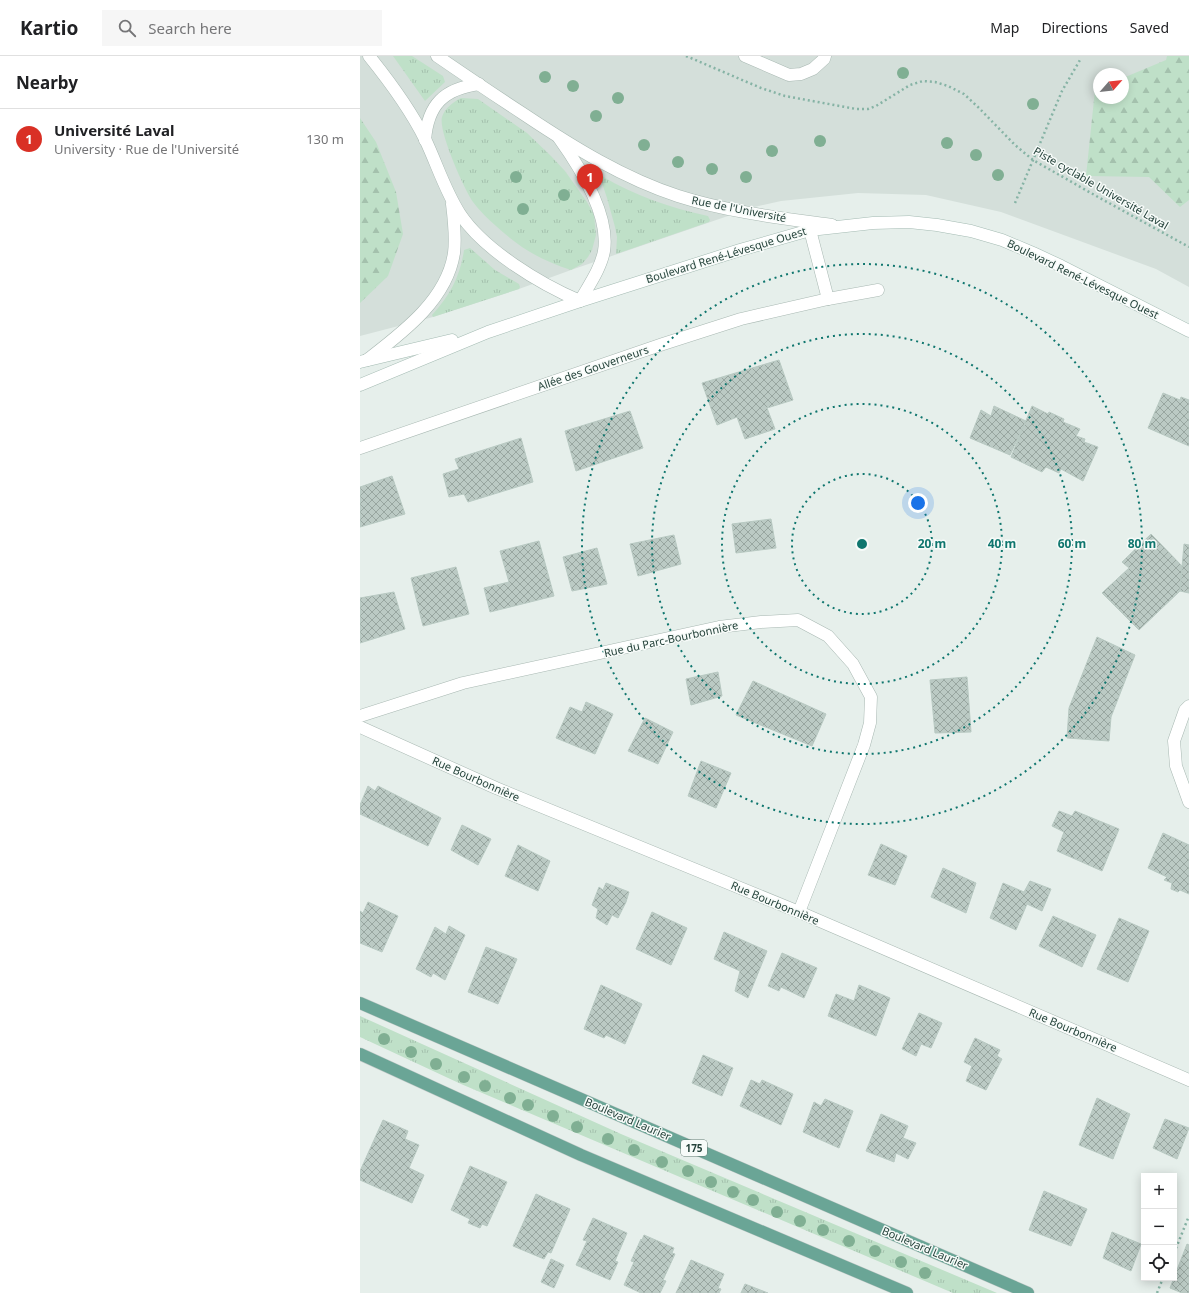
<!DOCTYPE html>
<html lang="en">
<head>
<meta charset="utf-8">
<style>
	:root { --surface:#fff; --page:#f6f6f6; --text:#202124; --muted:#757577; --line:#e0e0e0; --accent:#d93025 }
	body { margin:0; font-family:"Noto Sans",sans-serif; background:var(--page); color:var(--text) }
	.controls { position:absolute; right:12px; bottom:12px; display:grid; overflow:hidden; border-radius:0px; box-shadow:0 2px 10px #0003 }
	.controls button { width:36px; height:36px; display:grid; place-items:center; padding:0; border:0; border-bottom:1px solid var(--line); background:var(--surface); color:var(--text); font:20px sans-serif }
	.compass { position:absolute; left:733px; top:12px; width:36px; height:36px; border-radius:50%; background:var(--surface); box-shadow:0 2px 10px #0003; rotate:62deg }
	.you { position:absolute; left:558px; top:447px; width:14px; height:14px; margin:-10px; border:3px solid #fff; border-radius:50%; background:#1a73e8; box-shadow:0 0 0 6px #1a73e833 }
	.badge { display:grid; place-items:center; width:26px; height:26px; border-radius:50%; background:var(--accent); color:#fff; font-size:13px; font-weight:700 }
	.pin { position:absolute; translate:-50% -33px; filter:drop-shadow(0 1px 2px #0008) }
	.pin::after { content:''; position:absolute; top:21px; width:14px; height:12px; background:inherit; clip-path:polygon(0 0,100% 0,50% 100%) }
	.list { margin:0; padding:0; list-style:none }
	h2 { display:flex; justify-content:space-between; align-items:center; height:52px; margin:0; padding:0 16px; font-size:17px }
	h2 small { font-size:13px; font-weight:400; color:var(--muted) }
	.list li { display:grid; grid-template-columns:26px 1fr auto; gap:12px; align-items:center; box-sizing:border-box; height:60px; padding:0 16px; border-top:1px solid var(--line) }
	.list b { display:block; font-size:15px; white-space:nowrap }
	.list p { margin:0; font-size:13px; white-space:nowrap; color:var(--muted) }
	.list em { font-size:13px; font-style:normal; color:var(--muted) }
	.icon { flex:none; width:22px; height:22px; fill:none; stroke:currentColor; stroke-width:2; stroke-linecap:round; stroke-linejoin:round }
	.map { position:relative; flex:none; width:829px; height:1237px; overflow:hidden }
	header { display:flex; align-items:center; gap:24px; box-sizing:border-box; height:56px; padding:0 20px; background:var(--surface); border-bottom:1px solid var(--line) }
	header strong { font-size:19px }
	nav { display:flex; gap:22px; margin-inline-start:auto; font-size:14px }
	.search { width:280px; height:36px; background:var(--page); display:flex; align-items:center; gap:10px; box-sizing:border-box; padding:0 14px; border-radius:0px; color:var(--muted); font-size:15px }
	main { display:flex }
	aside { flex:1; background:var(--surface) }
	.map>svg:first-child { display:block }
	.built { fill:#d4dfda; fill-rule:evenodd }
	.grass { fill:url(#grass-tufts) }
	.forest { fill:url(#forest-firs) }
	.building { fill:url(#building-cross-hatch); stroke:#b8c9c2 }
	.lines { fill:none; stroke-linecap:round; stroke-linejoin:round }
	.service-casing { stroke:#a8b8b2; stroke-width:13 }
	.minor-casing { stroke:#a8b8b2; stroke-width:13 }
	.secondary-casing { stroke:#a4bbb3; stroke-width:13 }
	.primary-casing { stroke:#c2cac8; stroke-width:13 }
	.path { stroke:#86b3a5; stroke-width:2.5; stroke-dasharray:2 3; stroke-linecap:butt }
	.service { stroke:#fff; stroke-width:12 }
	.minor { stroke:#fff; stroke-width:12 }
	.secondary { stroke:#fff; stroke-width:12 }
	.primary { stroke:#6aa596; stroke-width:12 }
	.tree { fill:#80af93 }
	.ring { fill:none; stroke:#0f766e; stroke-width:2; stroke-dasharray:2 4 }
	.labels { text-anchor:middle; stroke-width:3; stroke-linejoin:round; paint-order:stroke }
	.shield { fill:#f7fbf9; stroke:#637a73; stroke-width:1 }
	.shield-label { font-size:10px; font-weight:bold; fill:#24423a }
	.street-label { font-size:11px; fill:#24423a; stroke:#f7fbf9 }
	.centre { fill:#0f766e; stroke:#f7fbf9; stroke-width:2 }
	.ring-label { font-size:12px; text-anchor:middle; font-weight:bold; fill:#0f766e; stroke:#f7fbf9; stroke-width:3; stroke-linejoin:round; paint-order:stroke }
</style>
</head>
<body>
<header>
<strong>Kartio</strong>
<div class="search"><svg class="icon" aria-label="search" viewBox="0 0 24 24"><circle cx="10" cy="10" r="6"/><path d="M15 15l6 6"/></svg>Search here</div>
<nav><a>Map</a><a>Directions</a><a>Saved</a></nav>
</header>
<main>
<aside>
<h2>Nearby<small></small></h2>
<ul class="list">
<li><span class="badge">1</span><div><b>Université Laval</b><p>University · Rue de l'Université</p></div><em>130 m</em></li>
</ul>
</aside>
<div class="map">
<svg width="829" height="1237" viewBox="0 0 829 1237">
	<defs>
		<pattern id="grass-tufts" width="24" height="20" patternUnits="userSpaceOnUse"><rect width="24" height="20" fill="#bfe0c8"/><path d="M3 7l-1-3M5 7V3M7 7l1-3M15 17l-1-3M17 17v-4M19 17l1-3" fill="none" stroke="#a4c1ad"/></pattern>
		<pattern id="forest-firs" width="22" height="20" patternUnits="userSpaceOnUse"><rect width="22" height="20" fill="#bfe0c8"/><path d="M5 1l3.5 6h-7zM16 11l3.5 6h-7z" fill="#a4c1ad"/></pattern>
		<pattern id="building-cross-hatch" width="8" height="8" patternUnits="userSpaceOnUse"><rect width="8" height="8" fill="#bbcac4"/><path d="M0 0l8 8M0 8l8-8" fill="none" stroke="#98a6a0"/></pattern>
	</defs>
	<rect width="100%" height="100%" fill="#e6efeb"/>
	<path class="built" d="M0 0H829V231L796 213 641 156 566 139 498 137 421 145 394 151 211 214 159 233 73 261 0 280ZM739 18H763V42H739Z"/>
	<g class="grass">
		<polygon points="33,0 52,0 83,20 85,26 65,45"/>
		<path d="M101 42 118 43 167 77 191 100 205 115 227 146 234 159 236 179 232 194 228 201 222 208 211 214C180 204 160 192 136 170 128 163 119 154 113 146 104 133 78 75 82 61 85 52 93 46 101 42Z"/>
		<path d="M242 120C275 140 311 152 348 160L350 164 349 166 256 198 257 181 255 171 247 142 240 121Z"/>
		<path d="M110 192 135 214 159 228 160 231 159 233 73 261 72 259C90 239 100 221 104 194Z"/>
		<polygon points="0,960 261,1078 637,1237 593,1237 101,1028 0,981"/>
	</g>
	<g class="forest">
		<polygon points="807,0 829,0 829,144 820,151 789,121 726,120 735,34 739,32 739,42 763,42 763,22 806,4"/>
		<polygon points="0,62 16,86 36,136 43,178 28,220 0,247"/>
	</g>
	<g class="building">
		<polygon points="419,304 433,344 407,352 415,373 385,383 377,361 357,369 342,327"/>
		<polygon points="803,337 820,344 821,341 829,344 829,390 788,372"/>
		<polygon points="634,350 666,365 650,399 610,382 621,354 631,360"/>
		<polygon points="672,350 688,358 689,356 704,363 703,366 720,373 716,380 725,383 724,386 738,391 723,425 701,413 699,417 686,411 682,416 651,401"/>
		<polygon points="270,355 283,392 216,415 205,375"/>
		<polygon points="161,382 173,426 108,446 104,438 89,441 83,418 99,413 95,403"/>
		<polygon points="32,420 45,458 0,471 0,431"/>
		<polygon points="411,463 416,492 376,497 372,468"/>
		<polygon points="791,478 822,510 820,535 779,574 742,537 769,512 762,506"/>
		<polygon points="314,479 321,508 278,520 270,488"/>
		<polygon points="179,485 194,540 130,556 124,532 149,526 140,495"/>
		<polygon points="824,488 829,489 829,537 820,535"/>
		<polygon points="237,492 247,528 212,535 203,501"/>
		<polygon points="96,511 109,558 63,570 51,522"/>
		<polygon points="34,536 45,573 0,587 0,542"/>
		<polygon points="737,581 775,599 751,661 749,685 707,682 709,652"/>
		<polygon points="358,616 362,640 331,649 326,623"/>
		<polygon points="607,621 611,676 575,677 570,624"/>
		<polygon points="393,625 466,658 452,690 376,659"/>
		<polygon points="226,646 253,658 235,698 196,682 210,651 222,656"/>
		<polygon points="285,662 313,676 298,708 268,695"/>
		<polygon points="341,705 371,717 356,752 328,740"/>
		<polygon points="8,730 15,735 18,730 81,762 68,790 0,758 0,749"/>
		<polygon points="699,755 712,760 715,755 759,773 742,815 697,795 704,776 692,770"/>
		<polygon points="102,769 131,783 118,809 91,794"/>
		<polygon points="803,777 829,789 829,838 820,834 818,836 811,833 812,827 804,824 807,821 788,812"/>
		<polygon points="521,788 547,800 535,829 508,819"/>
		<polygon points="158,789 190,805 178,835 145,820"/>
		<polygon points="583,812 616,827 606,857 571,841"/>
		<polygon points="670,825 691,833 682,855 667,848 656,874 630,862 643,827 664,836"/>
		<polygon points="246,827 269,836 266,846 258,862 252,859 247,869 236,862 238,853 232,849 239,831 243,834"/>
		<polygon points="8,846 38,860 22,896 0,887 0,855 3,857"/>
		<polygon points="292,856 327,872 311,909 276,893"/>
		<polygon points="693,860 736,879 722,911 679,890"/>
		<polygon points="759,862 789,875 768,926 737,913"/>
		<polygon points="89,870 105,879 85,924 73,917 71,921 56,913 75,871 86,878"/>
		<polygon points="364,876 407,895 388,942 375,935 380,915 354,903"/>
		<polygon points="126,891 157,903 138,948 108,936"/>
		<polygon points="422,897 457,912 444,942 421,931 419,935 408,930"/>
		<polygon points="241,929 282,948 265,988 246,979 244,982 224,973"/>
		<polygon points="499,929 530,942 516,980 468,960 476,938 494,945"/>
		<polygon points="559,957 582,967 571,992 561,988 556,1000 542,993"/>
		<polygon points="615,982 640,994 637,1000 642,1003 626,1034 606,1025 612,1010 604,1006"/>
		<polygon points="343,999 373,1012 362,1040 332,1027"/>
		<polygon points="391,1024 400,1028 402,1024 433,1038 421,1069 380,1050"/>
		<polygon points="737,1042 770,1058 753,1103 719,1089"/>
		<polygon points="465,1043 493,1055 479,1092 443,1076 454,1046 461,1050"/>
		<polygon points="521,1058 548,1070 543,1082 556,1087 548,1103 536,1097 534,1106 506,1095"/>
		<polygon points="805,1063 829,1072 817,1103 793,1092"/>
		<polygon points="23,1064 48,1075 45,1083 59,1089 49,1112 64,1119 52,1147 0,1124 0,1115"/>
		<polygon points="110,1110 147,1126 127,1170 122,1168 120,1172 108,1167 110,1163 91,1154"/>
		<polygon points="684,1135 727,1153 711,1190 669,1174"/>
		<polygon points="176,1138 210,1153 191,1197 188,1196 184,1203 153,1190"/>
		<polygon points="233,1162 267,1177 255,1205 258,1206 250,1224 216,1209 227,1185 223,1184"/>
		<polygon points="752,1176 781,1188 771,1215 743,1202"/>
		<polygon points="284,1179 314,1192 312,1197 315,1198 303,1224 306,1225 300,1237 281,1237 264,1229 274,1206 271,1205 281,1183 282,1184"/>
		<polygon points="827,1188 829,1189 829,1237 822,1237 810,1232"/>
		<polygon points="191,1203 204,1209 194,1232 181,1226"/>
		<polygon points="331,1204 364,1218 358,1232 361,1233 359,1237 316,1237"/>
		<polygon points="385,1228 408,1237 381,1237"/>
	</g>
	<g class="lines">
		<g class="service-casing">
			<polyline id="service" points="385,0 429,19 441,18 453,13 464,3 465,0"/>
		</g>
		<g class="minor-casing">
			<g id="minor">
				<path d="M9 0C30 26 50 53 65 83 77 108 85 135 100 158 124 194 180 228 220 245 229 229 241 212 244 195 250 158 219 110 199 82"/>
				<path d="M77 0C106 20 136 40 165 59 213 91 263 122 318 140 368 156 421 162 472 169"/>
				<path d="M65 84C68 48 84 33 119 28"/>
				<polyline points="450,174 468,243"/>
				<path d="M7 304C42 277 87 244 94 197 96 181 94 164 92 148"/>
				<polyline points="0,392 303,288 381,263 468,243 518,234"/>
				<polyline points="829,650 825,654 814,685 816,710 829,746"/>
				<polyline points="0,660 103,627 359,571 401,566 438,564 468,580 493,608 511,641 510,667 504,689 439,856"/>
				<polyline points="0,671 136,732 439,856 829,1024"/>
			</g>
		</g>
		<g class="secondary-casing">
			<g id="secondary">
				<polyline points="0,306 92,284"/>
				<polyline points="0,329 128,276 220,245 380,194 450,174 513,167 549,166 577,169 611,175 642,184 673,197 701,210 829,275"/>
			</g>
		</g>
		<g class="primary-casing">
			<g id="primary">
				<polyline points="0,947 668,1237"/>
				<polyline points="0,998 221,1099 547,1237"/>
			</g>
		</g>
		<g class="path">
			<polyline points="326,0 401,32 425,40 496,53 508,53 516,50 550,29 563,25 575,26 588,30 604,38 619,52 655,89 673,104 738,141 829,191"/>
			<polyline points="655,147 702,35 720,4"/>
			<polyline points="814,1197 829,1160"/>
			<polyline points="797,1237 803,1222"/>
		</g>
		<use href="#service" class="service"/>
		<use href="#minor" class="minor"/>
		<use href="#secondary" class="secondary"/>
		<use href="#primary" class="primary"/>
	</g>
	<g class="tree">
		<circle cx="543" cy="17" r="6"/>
		<circle cx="185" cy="21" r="6"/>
		<circle cx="213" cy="30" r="6"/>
		<circle cx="258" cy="42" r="6"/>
		<circle cx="673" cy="48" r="6"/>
		<circle cx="236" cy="60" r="6"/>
		<circle cx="460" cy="85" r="6"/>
		<circle cx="587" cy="87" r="6"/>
		<circle cx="284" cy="89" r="6"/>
		<circle cx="412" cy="95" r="6"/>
		<circle cx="616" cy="99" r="6"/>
		<circle cx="318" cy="106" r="6"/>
		<circle cx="352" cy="113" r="6"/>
		<circle cx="638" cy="119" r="6"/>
		<circle cx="156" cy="121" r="6"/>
		<circle cx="386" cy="121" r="6"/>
		<circle cx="204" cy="139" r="6"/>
		<circle cx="163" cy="153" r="6"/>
		<circle cx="24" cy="983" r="6"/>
		<circle cx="51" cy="996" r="6"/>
		<circle cx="76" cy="1008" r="6"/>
		<circle cx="104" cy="1021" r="6"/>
		<circle cx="125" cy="1030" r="6"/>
		<circle cx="150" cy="1042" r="6"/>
		<circle cx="168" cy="1049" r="6"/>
		<circle cx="193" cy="1060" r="6"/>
		<circle cx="217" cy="1071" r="6"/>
		<circle cx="248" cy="1083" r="6"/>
		<circle cx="274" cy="1094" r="6"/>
		<circle cx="302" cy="1106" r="6"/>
		<circle cx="328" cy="1115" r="6"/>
		<circle cx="351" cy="1126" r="6"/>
		<circle cx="373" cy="1136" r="6"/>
		<circle cx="393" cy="1144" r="6"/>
		<circle cx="417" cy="1156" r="6"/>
		<circle cx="440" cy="1165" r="6"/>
		<circle cx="463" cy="1174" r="6"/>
		<circle cx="489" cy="1185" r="6"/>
		<circle cx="515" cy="1195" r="6"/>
		<circle cx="541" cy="1206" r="6"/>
		<circle cx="565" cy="1217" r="6"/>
	</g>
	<g class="ring">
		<circle cx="502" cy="488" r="70"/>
		<circle cx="502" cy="488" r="140"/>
		<circle cx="502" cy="488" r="210"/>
		<circle cx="502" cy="488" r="280"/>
	</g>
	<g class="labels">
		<rect class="shield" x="321" y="1084" width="26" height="16" rx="3"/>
		<g class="shield-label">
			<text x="334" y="1096">175</text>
		</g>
		<g class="street-label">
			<text transform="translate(741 132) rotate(30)" y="4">Piste cyclable Université Laval</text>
			<text transform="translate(379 153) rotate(11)" y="4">Rue de l'Université</text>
			<text transform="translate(366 199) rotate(-17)" y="4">Boulevard René-Lévesque Ouest</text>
			<text transform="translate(723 223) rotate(26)" y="4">Boulevard René-Lévesque Ouest</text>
			<text transform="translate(233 312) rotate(-19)" y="4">Allée des Gouverneurs</text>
			<text transform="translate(311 583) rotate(-12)" y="4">Rue du Parc-Bourbonnière</text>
			<text transform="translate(116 723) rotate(24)" y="4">Rue Bourbonnière</text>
			<text transform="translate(415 847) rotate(23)" y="4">Rue Bourbonnière</text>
			<text transform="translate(713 974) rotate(23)" y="4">Rue Bourbonnière</text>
			<text transform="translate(268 1063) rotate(23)" y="4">Boulevard Laurier</text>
			<text transform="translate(565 1192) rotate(23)" y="4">Boulevard Laurier</text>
		</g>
	</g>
	<circle cx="502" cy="488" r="6" class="centre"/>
	<g class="ring-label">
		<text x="572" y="492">20 m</text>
		<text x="642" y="492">40 m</text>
		<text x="712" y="492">60 m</text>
		<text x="782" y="492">80 m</text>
	</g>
</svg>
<div class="controls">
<button>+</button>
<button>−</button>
<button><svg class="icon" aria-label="locate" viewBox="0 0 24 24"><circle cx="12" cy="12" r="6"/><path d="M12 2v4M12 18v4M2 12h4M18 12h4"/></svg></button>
</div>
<svg class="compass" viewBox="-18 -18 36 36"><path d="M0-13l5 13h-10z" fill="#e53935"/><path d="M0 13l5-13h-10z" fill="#757577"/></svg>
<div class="you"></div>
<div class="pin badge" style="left:230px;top:141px">1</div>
</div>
</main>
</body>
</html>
